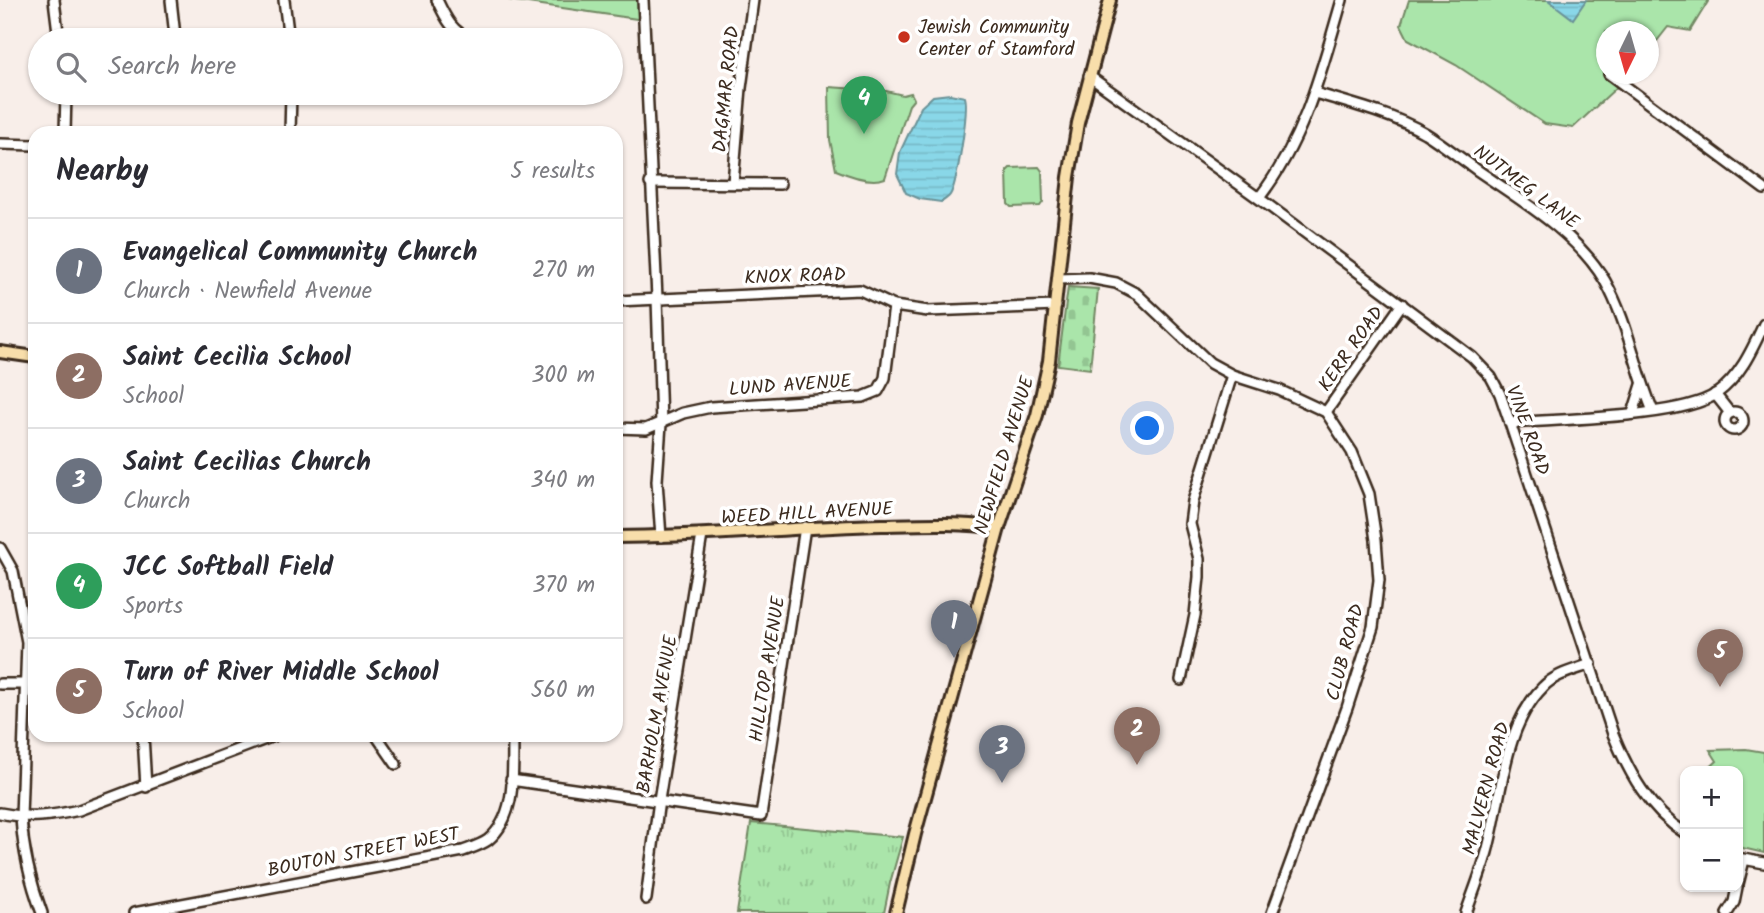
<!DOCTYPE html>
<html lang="en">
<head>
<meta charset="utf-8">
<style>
	:root { --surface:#fff; --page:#f7f7f7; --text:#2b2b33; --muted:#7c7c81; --line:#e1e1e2; --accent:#c8321e }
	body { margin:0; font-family:Kalam,sans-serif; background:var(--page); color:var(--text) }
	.controls { position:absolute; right:21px; bottom:21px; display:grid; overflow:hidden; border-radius:14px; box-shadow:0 2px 5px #0004 }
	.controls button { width:63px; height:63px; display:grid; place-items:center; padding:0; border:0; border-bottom:2px solid var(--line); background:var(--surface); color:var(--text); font:35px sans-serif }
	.compass { position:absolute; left:1596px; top:21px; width:63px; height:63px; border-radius:50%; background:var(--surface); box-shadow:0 2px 5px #0004; rotate:185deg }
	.you { position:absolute; left:1148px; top:429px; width:24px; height:24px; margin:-18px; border:5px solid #fff; border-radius:50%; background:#1a73e8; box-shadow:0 0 0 10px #1a73e833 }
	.badge { display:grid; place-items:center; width:46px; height:46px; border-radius:50%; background:var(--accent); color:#fff; font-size:23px; font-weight:700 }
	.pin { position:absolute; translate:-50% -58px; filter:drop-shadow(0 2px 4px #0008) }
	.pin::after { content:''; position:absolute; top:37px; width:24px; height:21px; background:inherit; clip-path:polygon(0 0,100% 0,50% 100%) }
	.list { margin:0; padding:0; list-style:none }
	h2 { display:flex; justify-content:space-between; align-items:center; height:91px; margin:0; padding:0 28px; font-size:30px }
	h2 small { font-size:23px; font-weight:400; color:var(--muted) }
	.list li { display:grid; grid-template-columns:46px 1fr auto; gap:21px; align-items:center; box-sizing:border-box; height:105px; padding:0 28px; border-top:2px solid var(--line) }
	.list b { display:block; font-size:26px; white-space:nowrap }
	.list p { margin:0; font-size:23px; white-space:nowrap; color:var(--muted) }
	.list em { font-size:23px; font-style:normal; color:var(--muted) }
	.icon { flex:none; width:38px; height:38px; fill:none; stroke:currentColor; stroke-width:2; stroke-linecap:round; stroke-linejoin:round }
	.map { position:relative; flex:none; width:1764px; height:913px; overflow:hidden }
	.search { position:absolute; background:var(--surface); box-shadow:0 2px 5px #0004; left:28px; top:28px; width:595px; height:77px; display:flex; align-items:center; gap:18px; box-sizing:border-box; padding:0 24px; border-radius:38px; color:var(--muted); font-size:26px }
	.panel { position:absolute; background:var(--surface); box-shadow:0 2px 5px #0004; left:28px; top:126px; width:595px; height:616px; border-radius:21px }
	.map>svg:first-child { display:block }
	.grass { fill:url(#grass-tufts); stroke:#728864; stroke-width:2 }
	.cemetery { fill:url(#cemetery-stones); stroke:#728864; stroke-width:2 }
	.park { fill:#aae5aa; stroke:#728864; stroke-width:2 }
	.water { fill:url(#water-rules); stroke:#6a9297; stroke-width:2 }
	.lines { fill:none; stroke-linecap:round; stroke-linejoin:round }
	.minor-casing { stroke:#3b2a1e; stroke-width:14 }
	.major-casing { stroke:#3b2a1e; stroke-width:16 }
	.minor { stroke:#fff; stroke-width:9 }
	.major { stroke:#f8deab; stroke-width:10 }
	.poi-dot { fill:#c8321e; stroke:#fff; stroke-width:2.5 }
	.labels { text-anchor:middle; stroke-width:7; stroke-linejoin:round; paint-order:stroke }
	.poi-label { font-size:19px; fill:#3b2a1e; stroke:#fff; text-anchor:start }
	.street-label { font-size:19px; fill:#3b2a1e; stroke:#fff }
</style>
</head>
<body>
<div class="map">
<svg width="1764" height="913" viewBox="0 0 1764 913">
	<defs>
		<pattern id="grass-tufts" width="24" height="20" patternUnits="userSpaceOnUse" patternTransform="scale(1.75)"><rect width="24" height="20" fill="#aae5aa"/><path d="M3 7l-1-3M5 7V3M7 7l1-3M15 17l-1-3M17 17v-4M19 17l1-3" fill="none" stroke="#93c592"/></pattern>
		<pattern id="cemetery-stones" width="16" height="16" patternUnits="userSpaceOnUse" patternTransform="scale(1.75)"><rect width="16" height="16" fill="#aae5aa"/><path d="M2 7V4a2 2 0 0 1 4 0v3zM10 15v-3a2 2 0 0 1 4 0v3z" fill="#93c592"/></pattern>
		<pattern id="water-rules" width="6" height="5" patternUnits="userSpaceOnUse" patternTransform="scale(1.75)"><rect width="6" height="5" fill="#89d7e8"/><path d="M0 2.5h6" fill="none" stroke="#77b9c7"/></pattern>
	</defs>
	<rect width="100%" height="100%" fill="#f8eee9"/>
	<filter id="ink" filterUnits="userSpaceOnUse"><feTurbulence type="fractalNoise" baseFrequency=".0143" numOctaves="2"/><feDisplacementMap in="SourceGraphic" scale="14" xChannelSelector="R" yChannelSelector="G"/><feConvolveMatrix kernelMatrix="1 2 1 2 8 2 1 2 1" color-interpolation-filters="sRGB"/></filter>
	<g filter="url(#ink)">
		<polygon class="grass" points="751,823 903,837 890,883 884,913 737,913"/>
		<polygon class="cemetery" points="1068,287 1098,289 1090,369 1058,365"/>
		<g class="park">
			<polygon points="508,0 643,0 644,20"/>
			<polygon points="1409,0 1709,0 1690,31 1668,27 1649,51 1648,32 1606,32 1606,74 1631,74 1573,128 1545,124 1456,65 1408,39 1401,25"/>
			<path d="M829 87 886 91 903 95 911 93 914 99 909 105 885 178C871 184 850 176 836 170L830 140Z"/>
			<polygon points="1039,167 1042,171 1043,202 1040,206 1011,207 1008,204 1007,171 1010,168"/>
			<polygon points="1746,749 1764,752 1764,853 1738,847 1738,771 1706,771 1717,761 1710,750"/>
		</g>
		<g class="water">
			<polygon points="1548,0 1586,0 1573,19"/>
			<path d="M950 94 965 97C969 110 957 184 950 195 949 197 943 201 941 202L920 199 906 193 897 174 900 152 921 107 933 96Z"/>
		</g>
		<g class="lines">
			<g class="minor-casing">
				<g id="minor">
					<polyline points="54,0 59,40"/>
					<polyline points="171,0 175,36"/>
					<polyline points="284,0 289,40"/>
					<path d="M437 0C446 19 452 32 472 40"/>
					<polyline points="643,0 657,298 661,424 657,481 661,537"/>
					<polyline points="1609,74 1764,189"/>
					<path d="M1089 76 1268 205 1472 357 1491 377 1500 394 1510 423 1613 734C1629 773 1649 810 1685 833"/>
					<path d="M1315 93C1352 104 1392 114 1425 133 1443 144 1460 158 1477 170 1522 201 1577 233 1605 281 1628 322 1635 368 1653 411"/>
					<polyline points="65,133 66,93"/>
					<polyline points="290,133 291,93"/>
					<polyline points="0,144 35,145"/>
					<polyline points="650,183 780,184"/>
					<polyline points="733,183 741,88 753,0"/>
					<path d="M1259 198C1305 138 1321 72 1342 0"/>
					<polyline points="1059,279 1089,278 1116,283 1137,294 1210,363 1232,375 1279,390 1326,412 1352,452 1369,494 1376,540 1379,580 1373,627 1347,708 1272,913"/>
					<polyline points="616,301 860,290 894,306 928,311 1056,306"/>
					<polyline points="1715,394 1730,413"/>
					<circle cx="1734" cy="421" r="9"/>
					<polyline points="1326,412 1402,304"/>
					<polyline points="1633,413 1642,385"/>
					<path d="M1510 423C1557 419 1681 418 1716 394 1740 377 1752 350 1764 324"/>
					<polyline points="616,428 646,429 683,413 711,407 863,397 878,391 885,378 894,306"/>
					<path d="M0 548 13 571 27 642 21 817C23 851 30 881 42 913"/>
					<polyline points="1181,680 1195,615 1199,577 1199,559 1190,524 1193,501 1232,375"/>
					<polyline points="0,684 26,684"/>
					<polyline points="143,735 146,787"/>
					<polyline points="376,735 396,764"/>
					<polyline points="511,780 761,816 805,527"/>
					<path d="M0 813C27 819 52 816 79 810L276 735"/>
					<polyline points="1738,858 1764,863"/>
					<polyline points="1738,884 1744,860"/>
					<polyline points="646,899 659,800 702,535"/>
					<path d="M134 913 463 851C471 848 481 845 488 840 518 815 512 770 513 735"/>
					<path d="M1466 913C1473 893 1481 873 1487 852 1502 799 1502 728 1543 687 1555 674 1575 670 1591 664"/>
					<polyline points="1727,913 1734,902 1737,887"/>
				</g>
			</g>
			<g class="major-casing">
				<g id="major">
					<polyline points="0,352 35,357"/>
					<path d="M616 537C705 537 793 527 882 525 921 524 960 522 999 528"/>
					<polyline points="896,913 915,834 999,528 1037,415 1049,361 1069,177 1078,123 1110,0"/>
				</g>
			</g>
			<use href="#minor" class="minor"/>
			<use href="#major" class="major"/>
		</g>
	</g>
	<circle class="poi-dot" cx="904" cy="37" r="7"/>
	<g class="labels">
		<g class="poi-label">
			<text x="918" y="33">Jewish Community<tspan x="918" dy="22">Center of Stamford</tspan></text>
		</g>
		<g class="street-label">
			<text transform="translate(725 89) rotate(-84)" y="7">DAGMAR ROAD</text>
			<text transform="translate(1527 186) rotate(37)" y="7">NUTMEG LANE</text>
			<text transform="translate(795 275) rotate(-2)" y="7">KNOX ROAD</text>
			<text transform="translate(1350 348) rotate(-55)" y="7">KERR ROAD</text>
			<text transform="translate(790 384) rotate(-4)" y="7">LUND AVENUE</text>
			<text transform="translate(1529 430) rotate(70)" y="7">VINE ROAD</text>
			<text transform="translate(1003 455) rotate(-73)" y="7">NEWFIELD AVENUE</text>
			<text transform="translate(807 512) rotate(-3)" y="7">WEED HILL AVENUE</text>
			<text transform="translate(1344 652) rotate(-75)" y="7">CLUB ROAD</text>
			<text transform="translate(766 669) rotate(-81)" y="7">HILLTOP AVENUE</text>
			<text transform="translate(656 714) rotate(-80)" y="7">BARHOLM AVENUE</text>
			<text transform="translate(1485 788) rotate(-75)" y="7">MALVERN ROAD</text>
			<text transform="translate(363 851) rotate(-11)" y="7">BOUTON STREET WEST</text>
		</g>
	</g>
</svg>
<div class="controls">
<button>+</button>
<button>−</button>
</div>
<svg class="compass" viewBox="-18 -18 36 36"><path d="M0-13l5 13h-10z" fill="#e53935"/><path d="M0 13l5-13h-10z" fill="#7c7c81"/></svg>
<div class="you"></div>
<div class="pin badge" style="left:954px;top:658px;background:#6b7280">1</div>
<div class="pin badge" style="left:1137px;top:765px;background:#8d6e63">2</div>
<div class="pin badge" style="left:1002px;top:783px;background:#6b7280">3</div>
<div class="pin badge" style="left:864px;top:134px;background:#2e9e5b">4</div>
<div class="pin badge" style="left:1720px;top:687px;background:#8d6e63">5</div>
<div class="search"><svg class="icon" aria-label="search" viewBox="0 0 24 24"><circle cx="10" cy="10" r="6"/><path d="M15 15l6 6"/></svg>Search here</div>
<section class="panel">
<h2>Nearby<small>5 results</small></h2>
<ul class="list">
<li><span class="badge" style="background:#6b7280">1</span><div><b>Evangelical Community Church</b><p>Church · Newfield Avenue</p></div><em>270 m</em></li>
<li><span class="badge" style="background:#8d6e63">2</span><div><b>Saint Cecilia School</b><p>School</p></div><em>300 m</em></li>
<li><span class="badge" style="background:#6b7280">3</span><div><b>Saint Cecilias Church</b><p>Church</p></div><em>340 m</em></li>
<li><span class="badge" style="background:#2e9e5b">4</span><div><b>JCC Softball Field</b><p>Sports</p></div><em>370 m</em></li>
<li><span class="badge" style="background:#8d6e63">5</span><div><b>Turn of River Middle School</b><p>School</p></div><em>560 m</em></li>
</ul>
</section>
</div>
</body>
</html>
